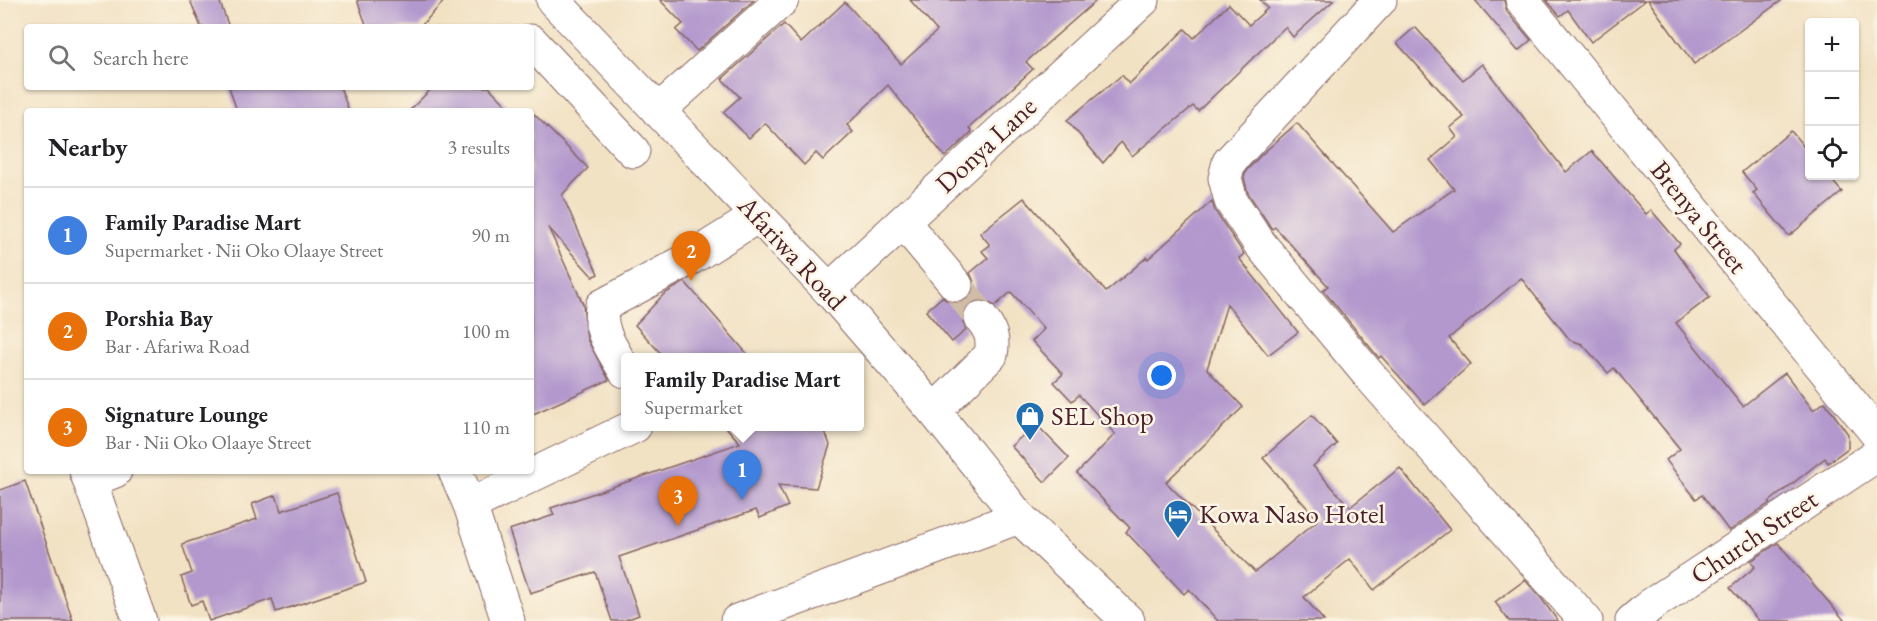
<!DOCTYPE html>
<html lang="en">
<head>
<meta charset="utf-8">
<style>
	:root { --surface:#fff; --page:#f2f2f2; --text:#202124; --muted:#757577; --line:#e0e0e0; --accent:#1f6fb2 }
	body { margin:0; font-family:"EB Garamond",serif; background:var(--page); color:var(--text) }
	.controls { position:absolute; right:18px; top:18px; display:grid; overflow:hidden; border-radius:6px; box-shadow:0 2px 4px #0004 }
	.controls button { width:54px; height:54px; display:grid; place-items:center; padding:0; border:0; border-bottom:2px solid var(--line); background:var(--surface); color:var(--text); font:30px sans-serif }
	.you { position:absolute; left:1162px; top:376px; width:21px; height:21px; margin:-15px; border:4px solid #fff; border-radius:50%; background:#1a73e8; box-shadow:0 0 0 9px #1a73e833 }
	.badge { display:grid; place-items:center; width:39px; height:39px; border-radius:50%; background:var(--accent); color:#fff; font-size:20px; font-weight:700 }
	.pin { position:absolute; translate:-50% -50px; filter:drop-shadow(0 2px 3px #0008) }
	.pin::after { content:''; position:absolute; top:32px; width:21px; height:18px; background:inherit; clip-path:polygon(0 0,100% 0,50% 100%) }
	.popup { position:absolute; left:621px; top:353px; width:243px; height:78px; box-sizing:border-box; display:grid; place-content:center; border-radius:6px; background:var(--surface); filter:drop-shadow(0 2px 4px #0005); font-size:20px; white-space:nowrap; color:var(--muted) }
	.popup b { font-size:22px; color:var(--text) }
	.popup::after { content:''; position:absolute; left:50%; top:100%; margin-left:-12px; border:12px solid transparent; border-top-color:var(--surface) }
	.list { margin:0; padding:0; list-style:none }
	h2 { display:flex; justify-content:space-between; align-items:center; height:78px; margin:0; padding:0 24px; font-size:26px }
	h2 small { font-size:20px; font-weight:400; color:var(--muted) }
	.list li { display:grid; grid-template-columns:39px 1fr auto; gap:18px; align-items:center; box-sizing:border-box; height:96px; padding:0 24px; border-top:2px solid var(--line) }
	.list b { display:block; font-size:22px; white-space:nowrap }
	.list p { margin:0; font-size:20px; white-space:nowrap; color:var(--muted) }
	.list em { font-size:20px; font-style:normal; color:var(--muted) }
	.icon { flex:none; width:33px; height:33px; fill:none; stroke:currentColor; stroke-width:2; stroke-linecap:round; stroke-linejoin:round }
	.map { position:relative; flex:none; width:1877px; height:621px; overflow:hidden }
	.search { position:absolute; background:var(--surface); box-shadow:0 2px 4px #0004; left:24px; top:24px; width:510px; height:66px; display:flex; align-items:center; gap:15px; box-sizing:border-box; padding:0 21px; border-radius:6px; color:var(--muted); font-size:22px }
	.panel { position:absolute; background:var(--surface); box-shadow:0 2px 4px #0004; left:24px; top:108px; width:510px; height:366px; border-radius:6px }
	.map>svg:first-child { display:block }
	.building { fill:#b298cd }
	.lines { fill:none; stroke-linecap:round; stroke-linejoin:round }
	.minor-tunnel { stroke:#d0bba5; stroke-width:33; stroke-dasharray:33 16; stroke-linecap:butt }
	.minor-casing { stroke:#856361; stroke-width:35 }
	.minor { stroke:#fff; stroke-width:33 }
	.labels { text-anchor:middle; stroke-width:5; stroke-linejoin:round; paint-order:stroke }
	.street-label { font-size:27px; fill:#4a1f2b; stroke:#fcf5e5 }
	.poi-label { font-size:27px; fill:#4a1f2b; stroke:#fcf5e5; text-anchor:start }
</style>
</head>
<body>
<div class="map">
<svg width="1877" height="621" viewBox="0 0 1877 621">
	<rect width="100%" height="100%" fill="#fcf5e5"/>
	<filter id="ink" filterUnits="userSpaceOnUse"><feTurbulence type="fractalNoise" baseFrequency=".0167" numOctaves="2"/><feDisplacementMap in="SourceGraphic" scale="12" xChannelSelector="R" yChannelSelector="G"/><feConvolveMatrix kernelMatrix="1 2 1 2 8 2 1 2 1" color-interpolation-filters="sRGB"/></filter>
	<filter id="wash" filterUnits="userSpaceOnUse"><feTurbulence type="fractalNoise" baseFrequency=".008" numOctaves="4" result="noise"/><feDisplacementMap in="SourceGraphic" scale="24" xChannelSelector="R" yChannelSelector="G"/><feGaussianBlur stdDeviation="1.35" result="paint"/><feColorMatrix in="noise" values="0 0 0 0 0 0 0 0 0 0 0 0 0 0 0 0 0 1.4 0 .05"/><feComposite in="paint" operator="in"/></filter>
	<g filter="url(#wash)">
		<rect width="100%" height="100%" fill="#f2e2c4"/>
		<g id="blocks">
			<g class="building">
				<polygon points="190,0 219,0 229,27 201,27"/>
				<polygon points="357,0 445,0 420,27 367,27"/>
				<polygon points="660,0 754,0 697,51 676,30 683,24"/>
				<polygon points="910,0 1097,0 1026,62 1033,69 969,128 972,132 945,157 888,85 847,125 853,132 823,160 816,153 804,165 765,123 749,138 723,112 740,97 722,79 784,24 801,43 845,2 901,64 937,31"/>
				<polygon points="1260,0 1334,0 1293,37 1285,27 1198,111 1193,106 1132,156 1121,142 1103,163 1067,120 1122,75 1129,84 1185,29 1194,38 1229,4 1249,25 1268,8"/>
				<polygon points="1475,0 1504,0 1507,12 1531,40 1518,51"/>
				<polygon points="1546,0 1646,0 1591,42 1568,10 1560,16"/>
				<polygon points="1648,0 1782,0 1694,64"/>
				<polygon points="1415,27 1463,80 1482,64 1566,172 1592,151 1646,214 1651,210 1680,244 1674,249 1710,297 1676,323 1743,406 1785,373 1813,410 1825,402 1848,434 1848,448 1828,463 1825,458 1769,502 1770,503 1729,531 1702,495 1696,499 1666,460 1680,449 1614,368 1608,373 1582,344 1570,340 1521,278 1449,338 1471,364 1425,405 1381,356 1379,358 1323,290 1328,286 1275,227 1272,229 1248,193 1244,178 1246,171 1261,155 1297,123 1393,232 1454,189 1430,160 1457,137 1450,128 1464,117 1397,43"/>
				<polygon points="229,87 340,87 349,111 237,111"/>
				<polygon points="433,87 489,87 512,111 409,111"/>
				<polygon points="531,111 588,168 562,195 598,274 593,277 548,227 583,304 587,339 609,380 531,415"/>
				<polygon points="1791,131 1809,153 1809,176 1828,176 1842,192 1789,236 1753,193 1757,190 1742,172"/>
				<polygon points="1024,198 1106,292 1147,257 1148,259 1212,201 1215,211 1244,254 1239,258 1298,332 1268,355 1227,304 1207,369 1243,407 1166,482 1255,572 1318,520 1263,458 1312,415 1337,444 1313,466 1350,507 1400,468 1450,530 1374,590 1350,559 1304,597 1324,621 1218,621 1189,589 1184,594 1126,532 1130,528 1077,473 1115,434 1079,395 1072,401 1054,382 1063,374 1032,341 1044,329 1011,292 995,306 980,299 969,303 964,310 962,319 966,330 952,342 926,311 942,297 950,303 959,303 968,299 974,291 974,282 970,273 988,258 982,251 990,245 980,233"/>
				<polygon points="685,282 750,357 664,357 635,325 664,294"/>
				<polygon points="1036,424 1069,458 1045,482 1011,446"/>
				<polygon points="725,426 823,426 830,445 816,488 778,485 788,506 760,518 756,510 619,557 639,615 623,621 612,621 595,572 530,593 509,530 554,515 551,508 740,443"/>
				<polygon points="25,481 73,621 0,621 0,490"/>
				<polygon points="337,493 366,582 276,612 272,599 209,621 202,601 191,605 181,577 192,573 182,544 257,519 252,504 276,495 281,511"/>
				<polygon points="1778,543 1845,621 1759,621 1730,588 1755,567 1751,561"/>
				<polygon points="1525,580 1541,598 1558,621 1509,621 1495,602"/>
			</g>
		</g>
	</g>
	<g filter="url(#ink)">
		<use href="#blocks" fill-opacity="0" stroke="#856361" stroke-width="1.5"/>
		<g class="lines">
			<polyline class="minor-tunnel" points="956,285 981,318"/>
			<g class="minor-casing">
				<g id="minor">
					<polyline points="553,0 829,290 934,411 1019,517 1128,621"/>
					<polyline points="1380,0 1229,162 1225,178 1231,201 1260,244 1368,374 1586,621"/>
					<polyline points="1522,0 1877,434"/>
					<polyline points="531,41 633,151"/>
					<polyline points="658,111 782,0"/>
					<polyline points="903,222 956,285"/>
					<polyline points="829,290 1143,0"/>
					<path d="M625 371C612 348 598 332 602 306L691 258 758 216"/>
					<path d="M934 411 991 355C994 339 991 331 981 318"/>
					<polyline points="86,471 140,621"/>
					<polyline points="455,471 470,505 508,621"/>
					<polyline points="90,481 115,471"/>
					<polyline points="470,505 635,426"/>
					<polyline points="737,621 1019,517"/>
					<polyline points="1632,621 1651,605 1877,455"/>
				</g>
			</g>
			<use href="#minor" class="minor"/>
		</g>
	</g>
	<defs>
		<g id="shop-pin" transform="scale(1.5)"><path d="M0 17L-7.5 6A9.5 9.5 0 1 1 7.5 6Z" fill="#1f6fb2" stroke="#fcf5e5"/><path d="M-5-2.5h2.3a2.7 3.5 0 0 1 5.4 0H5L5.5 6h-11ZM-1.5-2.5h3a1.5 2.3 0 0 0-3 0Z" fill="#fff"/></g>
		<g id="hotel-pin" transform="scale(1.5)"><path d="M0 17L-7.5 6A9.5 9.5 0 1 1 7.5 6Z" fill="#1f6fb2" stroke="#fcf5e5"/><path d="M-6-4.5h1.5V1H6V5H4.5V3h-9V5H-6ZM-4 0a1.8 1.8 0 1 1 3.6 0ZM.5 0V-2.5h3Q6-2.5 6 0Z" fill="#fff"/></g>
	</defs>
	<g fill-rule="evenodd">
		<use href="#shop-pin" x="1030" y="416"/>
		<use href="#hotel-pin" x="1178" y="514"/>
	</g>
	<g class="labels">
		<g class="street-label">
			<text transform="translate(986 145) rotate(-43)" y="9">Donya Lane</text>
			<text transform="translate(1699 217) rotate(51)" y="9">Brenya Street</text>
			<text transform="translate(792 253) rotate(47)" y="9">Afariwa Road</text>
			<text transform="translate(1754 537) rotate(-34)" y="9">Church Street</text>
		</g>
		<g class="poi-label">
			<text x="1051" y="425">SEL Shop</text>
			<text x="1199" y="523">Kowa Naso Hotel</text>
		</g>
	</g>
</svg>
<div class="controls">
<button>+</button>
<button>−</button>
<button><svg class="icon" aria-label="locate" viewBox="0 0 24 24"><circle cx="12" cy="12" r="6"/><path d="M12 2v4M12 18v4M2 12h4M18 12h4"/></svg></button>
</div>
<div class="you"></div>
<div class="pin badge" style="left:742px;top:500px;background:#3f7fe0">1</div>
<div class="popup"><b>Family Paradise Mart</b>Supermarket</div>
<div class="pin badge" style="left:691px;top:281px;background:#e8710a">2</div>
<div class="pin badge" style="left:678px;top:526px;background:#e8710a">3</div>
<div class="search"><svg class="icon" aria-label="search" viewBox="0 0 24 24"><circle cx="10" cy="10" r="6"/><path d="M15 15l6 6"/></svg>Search here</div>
<section class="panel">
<h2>Nearby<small>3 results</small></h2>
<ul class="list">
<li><span class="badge" style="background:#3f7fe0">1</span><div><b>Family Paradise Mart</b><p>Supermarket · Nii Oko Olaaye Street</p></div><em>90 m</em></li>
<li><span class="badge" style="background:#e8710a">2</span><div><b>Porshia Bay</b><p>Bar · Afariwa Road</p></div><em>100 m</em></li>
<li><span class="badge" style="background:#e8710a">3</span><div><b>Signature Lounge</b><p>Bar · Nii Oko Olaaye Street</p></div><em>110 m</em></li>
</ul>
</section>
</div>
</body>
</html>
